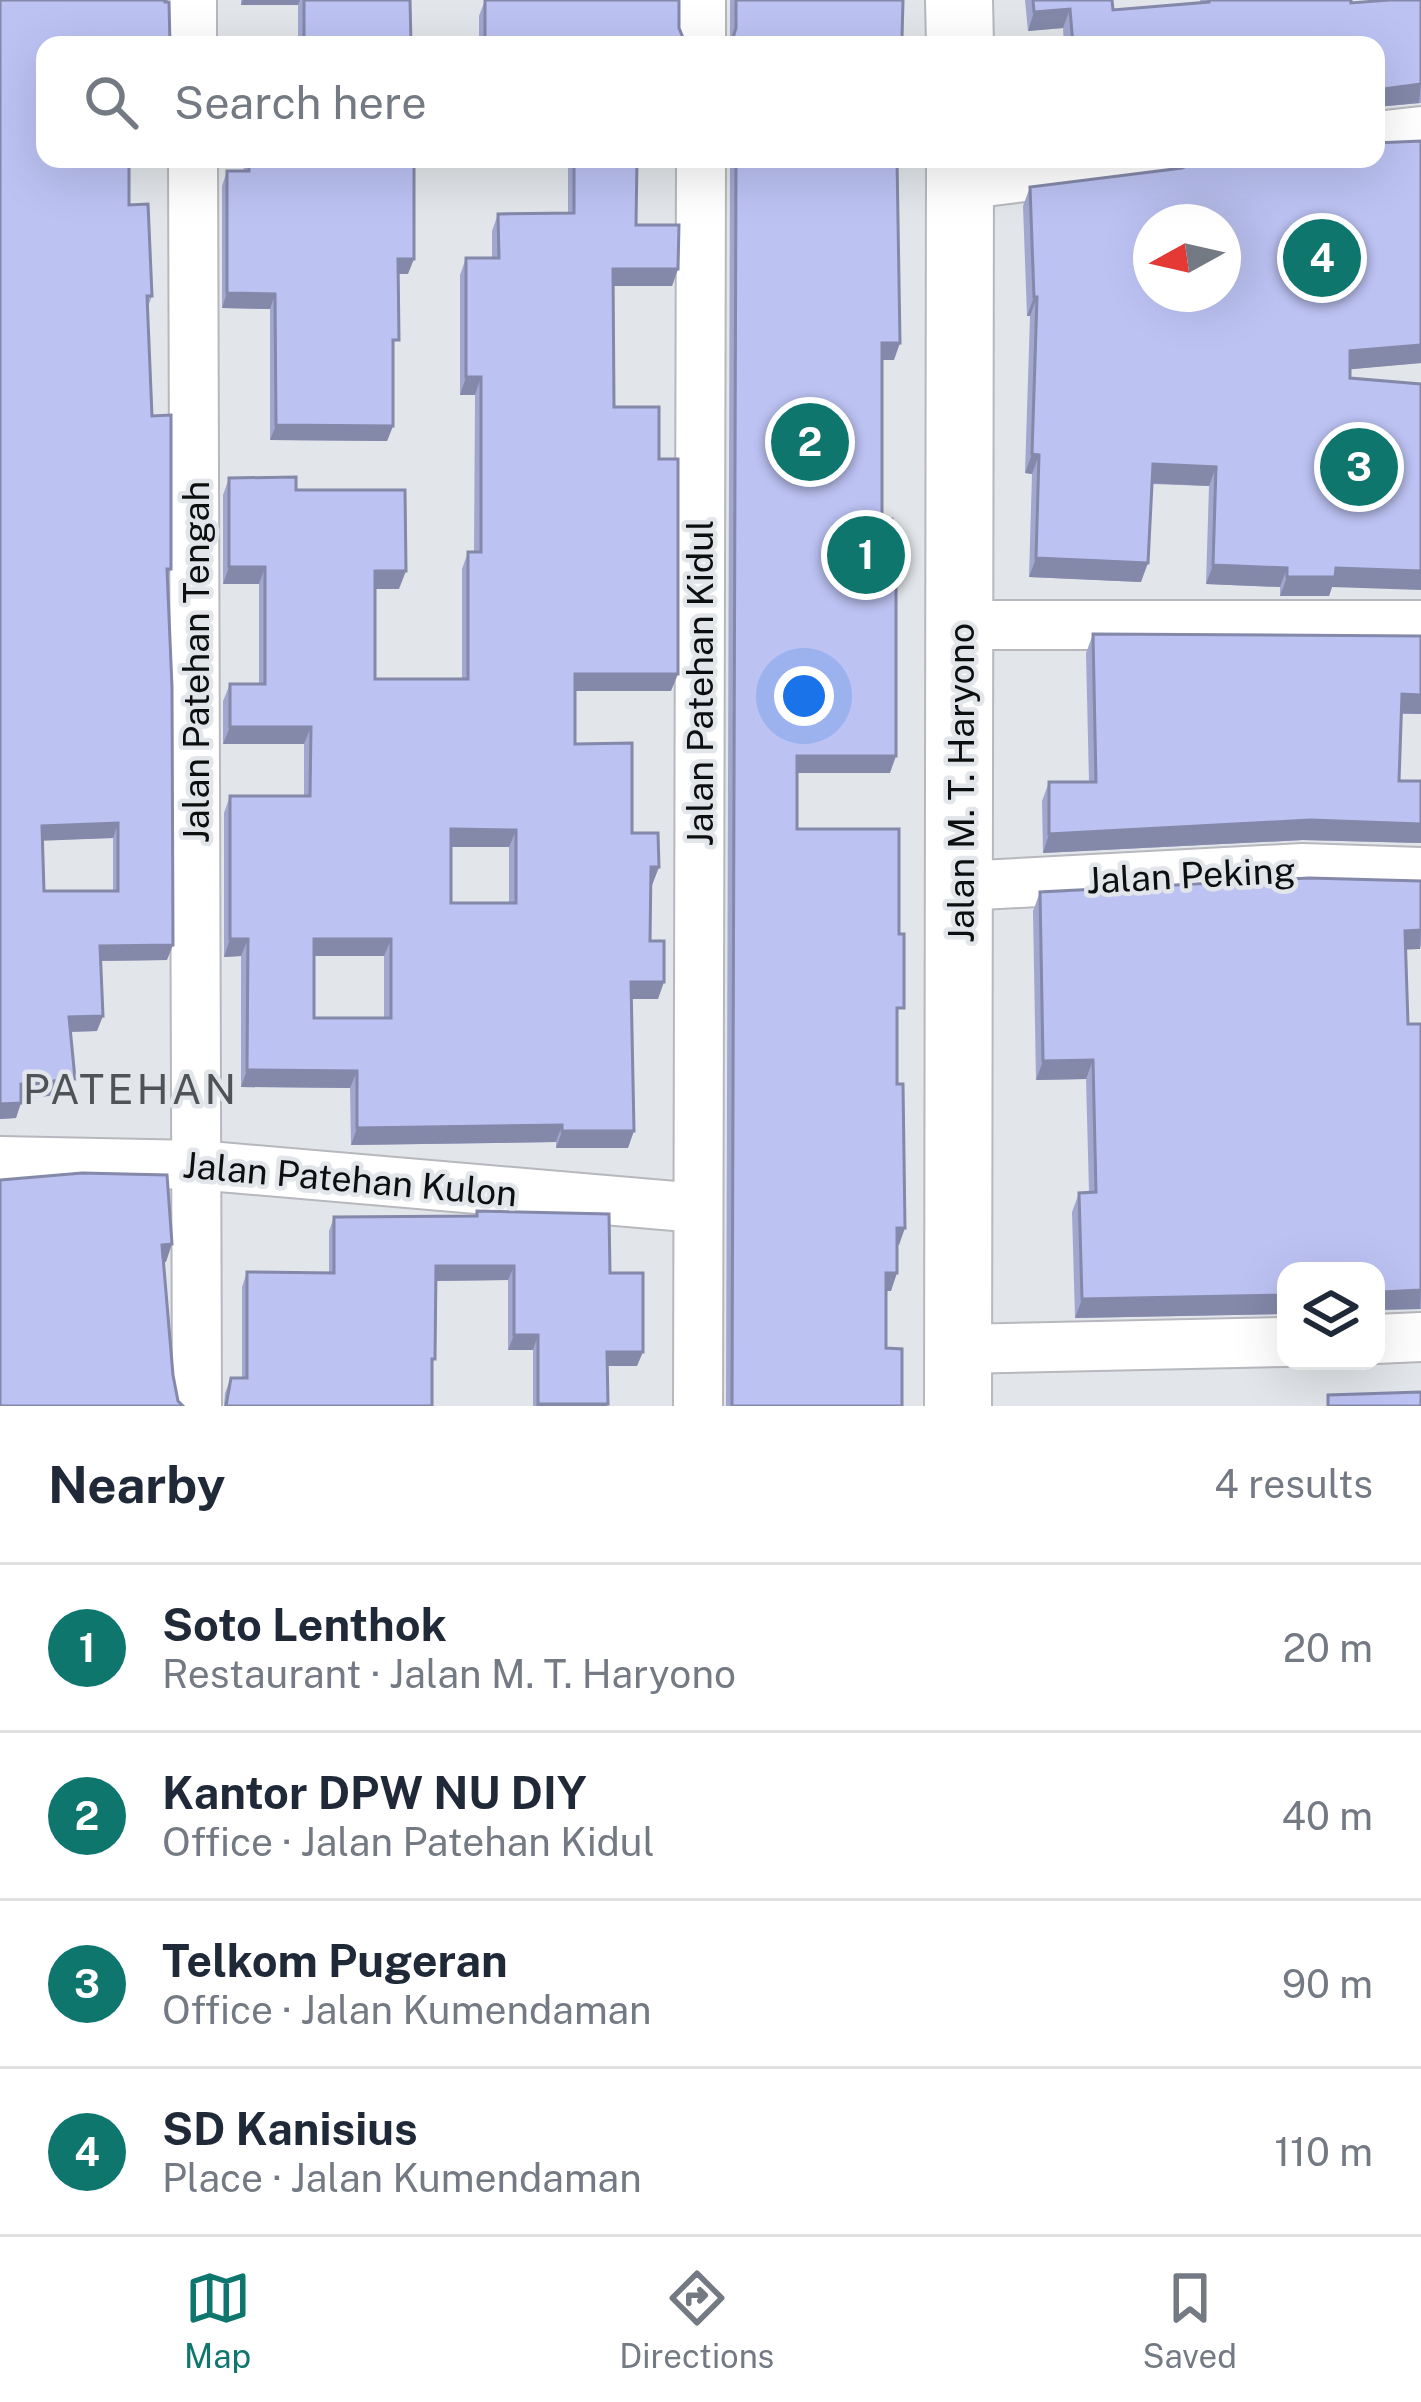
<!DOCTYPE html>
<html lang="en">
<head>
<meta charset="utf-8">
<style>
	:root { --surface:#fff; --page:#f6f6f7; --text:#1f2937; --muted:#747a83; --line:#e0e1e3; --accent:#0f766e }
	body { margin:0; font-family:"Public Sans",sans-serif; background:var(--page); color:var(--text) }
	.controls { position:absolute; right:36px; bottom:36px; display:grid; overflow:hidden; border-radius:24px; box-shadow:0 12px 48px #0002 }
	.controls button { width:108px; height:108px; display:grid; place-items:center; padding:0; border:0; border-bottom:3px solid var(--line); background:var(--surface); color:var(--text); font:60px sans-serif }
	.compass { position:absolute; left:1133px; top:204px; width:108px; height:108px; border-radius:50%; background:var(--surface); box-shadow:0 12px 48px #0002; rotate:262deg }
	.you { position:absolute; left:804px; top:696px; width:42px; height:42px; margin:-30px; border:9px solid #fff; border-radius:50%; background:#1a73e8; box-shadow:0 0 0 18px #1a73e833 }
	.badge { display:grid; place-items:center; width:78px; height:78px; border-radius:50%; background:var(--accent); color:#fff; font-size:39px; font-weight:700 }
	.pin { position:absolute; translate:-50% -50%; border:6px solid #fff; box-shadow:0 3px 12px #0006 }
	.list { margin:0; padding:0; list-style:none }
	h2 { display:flex; justify-content:space-between; align-items:center; height:156px; margin:0; padding:0 48px; font-size:51px }
	h2 small { font-size:39px; font-weight:400; color:var(--muted) }
	.list li { display:grid; grid-template-columns:78px 1fr auto; gap:36px; align-items:center; box-sizing:border-box; height:168px; padding:0 48px; border-top:3px solid var(--line) }
	.list b { display:block; font-size:45px; white-space:nowrap }
	.list p { margin:0; font-size:39px; white-space:nowrap; color:var(--muted) }
	.list em { font-size:39px; font-style:normal; color:var(--muted) }
	.icon { flex:none; width:66px; height:66px; fill:none; stroke:currentColor; stroke-width:2; stroke-linecap:round; stroke-linejoin:round }
	.map { position:relative; flex:none; width:1421px; height:1406px; overflow:hidden }
	.search { position:absolute; background:var(--surface); box-shadow:0 12px 48px #0002; left:36px; right:36px; top:36px; height:132px; display:flex; align-items:center; gap:30px; box-sizing:border-box; padding:0 42px; border-radius:24px; color:var(--muted); font-size:45px }
	.sheet { height:828px; background:var(--surface) }
	nav { display:flex; justify-content:space-around; align-items:center; box-sizing:border-box; height:168px; border-top:3px solid var(--line); background:var(--surface); font-size:33px; color:var(--muted) }
	nav a { display:grid; justify-items:center; gap:6px }
	nav .on { color:var(--accent) }
	.map>svg:first-child { display:block }
	.lines { fill:none; stroke-linecap:round; stroke-linejoin:round }
	.minor-casing { stroke:#b6b8bd; stroke-width:52 }
	.primary-casing { stroke:#b6b8bd; stroke-width:70 }
	.minor { stroke:#fff; stroke-width:48 }
	.primary { stroke:#fff; stroke-width:66 }
	.wall { fill:#a2a7d0; fill-rule:evenodd }
	.shaded-wall { fill:#8488a9 }
	.building { fill:#bcc2f2; stroke:#8488a9; stroke-width:3; fill-rule:evenodd }
	.labels { text-anchor:middle; stroke-width:9; stroke-linejoin:round; paint-order:stroke }
	.street-label { font-size:36px; fill:#0d0e0f; stroke:#e2e5e9 }
	.quarter-label { font-size:42px; letter-spacing:3px; fill:#4f5256; stroke:#e2e5e9 }
</style>
</head>
<body>
<div class="map">
<svg width="1421" height="1406" viewBox="0 0 1421 1406">
	<rect width="100%" height="100%" fill="#e2e5e9"/>
	<g class="lines">
		<g class="minor-casing">
			<g id="minor">
				<polyline points="192,0 192,45"/>
				<polyline points="701,45 701,0"/>
				<polyline points="1376,136 1421,131"/>
				<polyline points="193,159 197,1406"/>
				<polyline points="961,185 1170,159"/>
				<polyline points="962,625 1421,625"/>
				<polyline points="962,886 1302,868 1421,872"/>
				<polyline points="0,1161 197,1165 698,1208"/>
				<polyline points="1376,1339 1421,1337"/>
				<polyline points="958,1349 1286,1342"/>
				<polyline points="698,1406 701,159"/>
			</g>
		</g>
		<g class="primary-casing">
			<g id="primary">
				<polyline points="959,0 960,45"/>
				<polyline points="958,1406 960,159"/>
			</g>
		</g>
		<use href="#minor" class="minor"/>
		<use href="#primary" class="primary"/>
	</g>
	<g class="wall">
		<path d="M0 0 45 45 129 205 152 296 147 309 152 416 171 569 167 580V960L100 961 97 1031 71 1032 69 1094 21 1099 16 1118 0 1119ZM113 838V891H44L42 840Z"/>
		<polygon points="241,0 410,0 411,45 298,45 298,5 241,5"/>
		<polygon points="485,0 679,28 686,45 479,45 479,16"/>
		<polygon points="730,0 903,0 730,44"/>
		<polygon points="1025,0 1112,0 1113,10 1201,3 1200,0 1351,0 1351,3 1421,0 1421,103 1376,107 1376,45 1064,45 1063,28 1028,31"/>
		<polygon points="1421,141 1421,363 1350,369 1332,587 1329,596 1280,596 1280,587 1206,584 1209,486 1152,484 1141,582 1029,577 1032,474 1025,473 1030,316 1027,316 1023,206 1030,187 1182,168 1193,163"/>
		<polygon points="243,159 414,159 408,274 398,274 393,355 393,426 387,441 270,440 270,309 222,308 222,186 227,171 244,171"/>
		<path d="M568 159H637L636 225 678 269 672 286H613L614 407 659 459 671 691H575V744L632 833 659 867 652 885H651L650 941 658 999H631L628 1148H556V1142L351 1145 350 1088 241 1087V956L224 957V813L230 796H304V744H223V701L230 684H259V584H223V495L229 478 296 490 399 589H375V679H462V569L468 552H474L475 395H460V275L466 258H492V231L498 214 568 213ZM451 847H509V903H451ZM314 956H384V1018H314Z"/>
		<polygon points="730,159 897,159 894,360 882,360 882,519 890,773 797,773 797,829 897,1025 899,1245 897,1245 891,1291 886,1291 886,1348 902,1406 726,1406"/>
		<polygon points="1093,634 1421,714 1401,714 1399,781 1421,781 1421,843 1303,840 1043,853 1042,801 1049,782 1089,782 1086,653"/>
		<polygon points="1421,881 1421,945 1420,949 1406,949 1408,1024 1421,1024 1421,1309 1376,1310 1286,1271 1286,1314 1075,1318 1072,1212 1079,1193 1089,1192 1086,1079 1036,1080 1033,911 1040,892"/>
		<polygon points="477,1211 610,1273 637,1366 608,1366 607,1406 533,1406 533,1350 508,1350 508,1280 435,1281 432,1406 224,1406 225,1393 231,1378 242,1378 242,1287 247,1272 329,1273 329,1231 334,1217 475,1216"/>
	</g>
	<g class="shaded-wall">
		<polygon points="243,0 300,0 298,5 241,5"/>
		<polygon points="1070,9 1063,28 1028,31 1034,12"/>
		<polygon points="1421,84 1419,103 1376,107 1376,90"/>
		<polygon points="398,259 414,259 408,274 393,274"/>
		<polygon points="613,269 678,269 672,286 607,286"/>
		<polygon points="227,293 275,294 270,309 222,308"/>
		<polygon points="1034,297 1037,297 1030,316 1027,316"/>
		<polygon points="882,343 900,343 894,360 876,360"/>
		<polygon points="1421,345 1421,363 1343,370 1350,351"/>
		<polygon points="466,377 481,377 475,395 460,395"/>
		<polygon points="276,425 393,426 387,441 270,440"/>
		<polygon points="1032,454 1039,455 1032,474 1025,473"/>
		<polygon points="1153,464 1216,467 1209,486 1146,483"/>
		<polygon points="1036,558 1148,563 1141,582 1029,577"/>
		<polygon points="1213,565 1287,568 1280,587 1206,584"/>
		<polygon points="229,567 265,567 259,584 223,584"/>
		<polygon points="1336,568 1421,571 1421,590 1332,587 1329,596 1280,596 1287,577"/>
		<polygon points="375,571 406,571 399,589 369,589"/>
		<polygon points="575,674 678,674 671,691 569,691"/>
		<polygon points="1402,694 1421,695 1421,714 1395,713"/>
		<polygon points="230,727 311,727 304,744 223,744"/>
		<polygon points="797,756 896,756 890,773 790,773"/>
		<polygon points="1310,820 1421,824 1421,843 1303,840 1043,853 1049,834"/>
		<polygon points="118,823 113,838 36,841 42,826"/>
		<polygon points="451,829 516,830 509,847 445,847"/>
		<polygon points="651,867 659,867 652,885 645,885"/>
		<polygon points="1421,930 1420,949 1398,950 1405,931"/>
		<polygon points="230,939 248,939 241,956 224,957"/>
		<polygon points="314,939 391,939 384,956 308,956"/>
		<polygon points="173,945 167,960 94,961 100,946"/>
		<polygon points="631,982 664,982 658,999 624,999"/>
		<polygon points="103,1016 97,1031 64,1032 69,1017"/>
		<polygon points="1093,1060 1086,1079 1036,1080 1043,1061"/>
		<polygon points="247,1070 357,1071 350,1088 241,1087"/>
		<polygon points="75,1079 69,1094 15,1099 21,1084"/>
		<polygon points="21,1103 16,1118 0,1119 0,1104"/>
		<polygon points="562,1125 556,1142 351,1145 357,1128"/>
		<polygon points="562,1131 634,1131 628,1148 556,1148"/>
		<polygon points="897,1228 905,1228 899,1245 891,1245"/>
		<polygon points="172,1244 166,1262 155,1263 162,1245"/>
		<polygon points="436,1266 514,1266 508,1280 430,1281"/>
		<polygon points="886,1273 897,1273 891,1291 879,1291"/>
		<polygon points="1421,1290 1420,1309 1376,1310 1376,1294 1382,1292"/>
		<polygon points="1286,1295 1285,1314 1075,1318 1082,1299"/>
		<polygon points="514,1335 538,1335 533,1350 508,1350"/>
		<polygon points="607,1352 643,1352 637,1366 602,1366"/>
		<polygon points="538,1404 608,1404 607,1406 537,1406"/>
	</g>
	<g class="building">
		<path d="M0 0H165V2H169L170 45H45V159H129V205L148 204 152 296H147L152 416 171 415V569H167L172 687 173 945 100 946 103 1016 69 1017 75 1079 21 1084V1103L0 1104ZM118 823V891H44L42 826Z"/>
		<polygon points="304,0 410,0 411,45 304,45"/>
		<polygon points="485,0 679,0 679,28 686,45 485,45"/>
		<polygon points="736,0 903,0 902,38 895,38 895,45 729,45 732,41 736,28"/>
		<polygon points="1033,0 1112,0 1113,10 1209,2 1209,0 1351,0 1351,3 1389,0 1421,0 1421,84 1376,90 1376,45 1073,45 1070,9 1034,12"/>
		<path d="M1421 141V345L1350 351V378L1421 384V571L1336 568 1335 577H1287V568L1213 565 1216 467 1153 464 1148 563 1036 558 1039 455 1032 454 1037 297H1034L1030 187 1182 168 1193 163 1197 159H1376V143ZM1151 222H1223V294H1151Z"/>
		<polygon points="249,159 414,159 414,259 398,259 399,340 393,340 393,426 276,425 275,294 227,293 227,171 249,171"/>
		<path d="M574 159H637L636 225H679L678 269H613L614 407H659V459H678V674H575V744L632 743V833H658L659 867H651L650 941H664V982H631L634 1131H562V1125L357 1128V1071L247 1070 248 939H230V796H310L311 727H230V684H265V567H229V478L296 477V490H405L406 571H375V679H468V552H481V377H466V258H499L498 214 574 213ZM451 829 516 830V903H451ZM314 939H391V1018H314Z"/>
		<polygon points="736,159 897,159 900,343 882,343 882,519 892,519 892,574 896,574 896,756 797,756 797,829 899,829 899,934 904,934 904,1008 897,1008 897,1084 903,1084 905,1228 897,1228 897,1273 886,1273 886,1348 902,1349 902,1406 732,1406"/>
		<polygon points="1093,634 1421,636 1421,695 1402,694 1399,781 1421,781 1421,824 1310,820 1049,834 1049,782 1096,782"/>
		<polygon points="1309,878 1421,881 1421,930 1405,931 1408,1024 1421,1024 1421,1290 1382,1292 1376,1294 1376,1271 1286,1271 1286,1295 1082,1299 1079,1193 1096,1192 1093,1060 1043,1061 1040,892"/>
		<polygon points="82,1173 167,1175 172,1244 162,1245 173,1375 178,1401 183,1406 0,1406 0,1180"/>
		<polygon points="477,1211 609,1214 610,1273 643,1273 643,1352 607,1352 608,1404 538,1404 538,1335 514,1335 514,1266 436,1266 435,1359 432,1359 432,1406 226,1406 231,1378 247,1378 247,1272 334,1273 334,1217 477,1216"/>
		<polygon points="1421,1392 1421,1406 1328,1406 1328,1395"/>
	</g>
	<g class="labels">
		<g class="street-label">
			<text transform="translate(196 662) rotate(-90)" y="13">Jalan Patehan Tengah</text>
			<text transform="translate(700 683) rotate(-90)" y="13">Jalan Patehan Kidul</text>
			<text transform="translate(961 783) rotate(-90)" y="13">Jalan M. T. Haryono</text>
			<text transform="translate(1191 875) rotate(-3)" y="13">Jalan Peking</text>
			<text transform="translate(350 1179) rotate(5)" y="13">Jalan Patehan Kulon</text>
		</g>
		<g class="quarter-label">
			<text x="131" y="1104">PATEHAN</text>
		</g>
	</g>
</svg>
<div class="controls">
<button><svg class="icon" aria-label="layers" viewBox="0 0 24 24"><path d="M12 4l9 5-9 5-9-5zM3 14l9 5 9-5"/></svg></button>
</div>
<svg class="compass" viewBox="-18 -18 36 36"><path d="M0-13l5 13h-10z" fill="#e53935"/><path d="M0 13l5-13h-10z" fill="#747a83"/></svg>
<div class="you"></div>
<div class="pin badge" style="left:866px;top:555px">1</div>
<div class="pin badge" style="left:810px;top:442px">2</div>
<div class="pin badge" style="left:1359px;top:467px">3</div>
<div class="pin badge" style="left:1322px;top:258px">4</div>
<div class="search"><svg class="icon" aria-label="search" viewBox="0 0 24 24"><circle cx="10" cy="10" r="6"/><path d="M15 15l6 6"/></svg>Search here</div>
</div>
<section class="sheet">
<h2>Nearby<small>4 results</small></h2>
<ul class="list">
<li><span class="badge">1</span><div><b>Soto Lenthok</b><p>Restaurant · Jalan M. T. Haryono</p></div><em>20 m</em></li>
<li><span class="badge">2</span><div><b>Kantor DPW NU DIY</b><p>Office · Jalan Patehan Kidul</p></div><em>40 m</em></li>
<li><span class="badge">3</span><div><b>Telkom Pugeran</b><p>Office · Jalan Kumendaman</p></div><em>90 m</em></li>
<li><span class="badge">4</span><div><b>SD Kanisius</b><p>Place · Jalan Kumendaman</p></div><em>110 m</em></li>
</ul>
</section>
<nav>
<a class="on"><svg class="icon" aria-label="map" viewBox="0 0 24 24"><path d="M3 6l6-2 6 2 6-2v14l-6 2-6-2-6 2zM9 4v14M15 6v14"/></svg>Map</a>
<a><svg class="icon" aria-label="directions" viewBox="0 0 24 24"><path d="M12 3l9 9-9 9-9-9zM9 14v-3h6M13 9l2 2-2 2"/></svg>Directions</a>
<a><svg class="icon" aria-label="saved" viewBox="0 0 24 24"><path d="M7 4h10v16l-5-4-5 4z"/></svg>Saved</a>
</nav>
</body>
</html>
